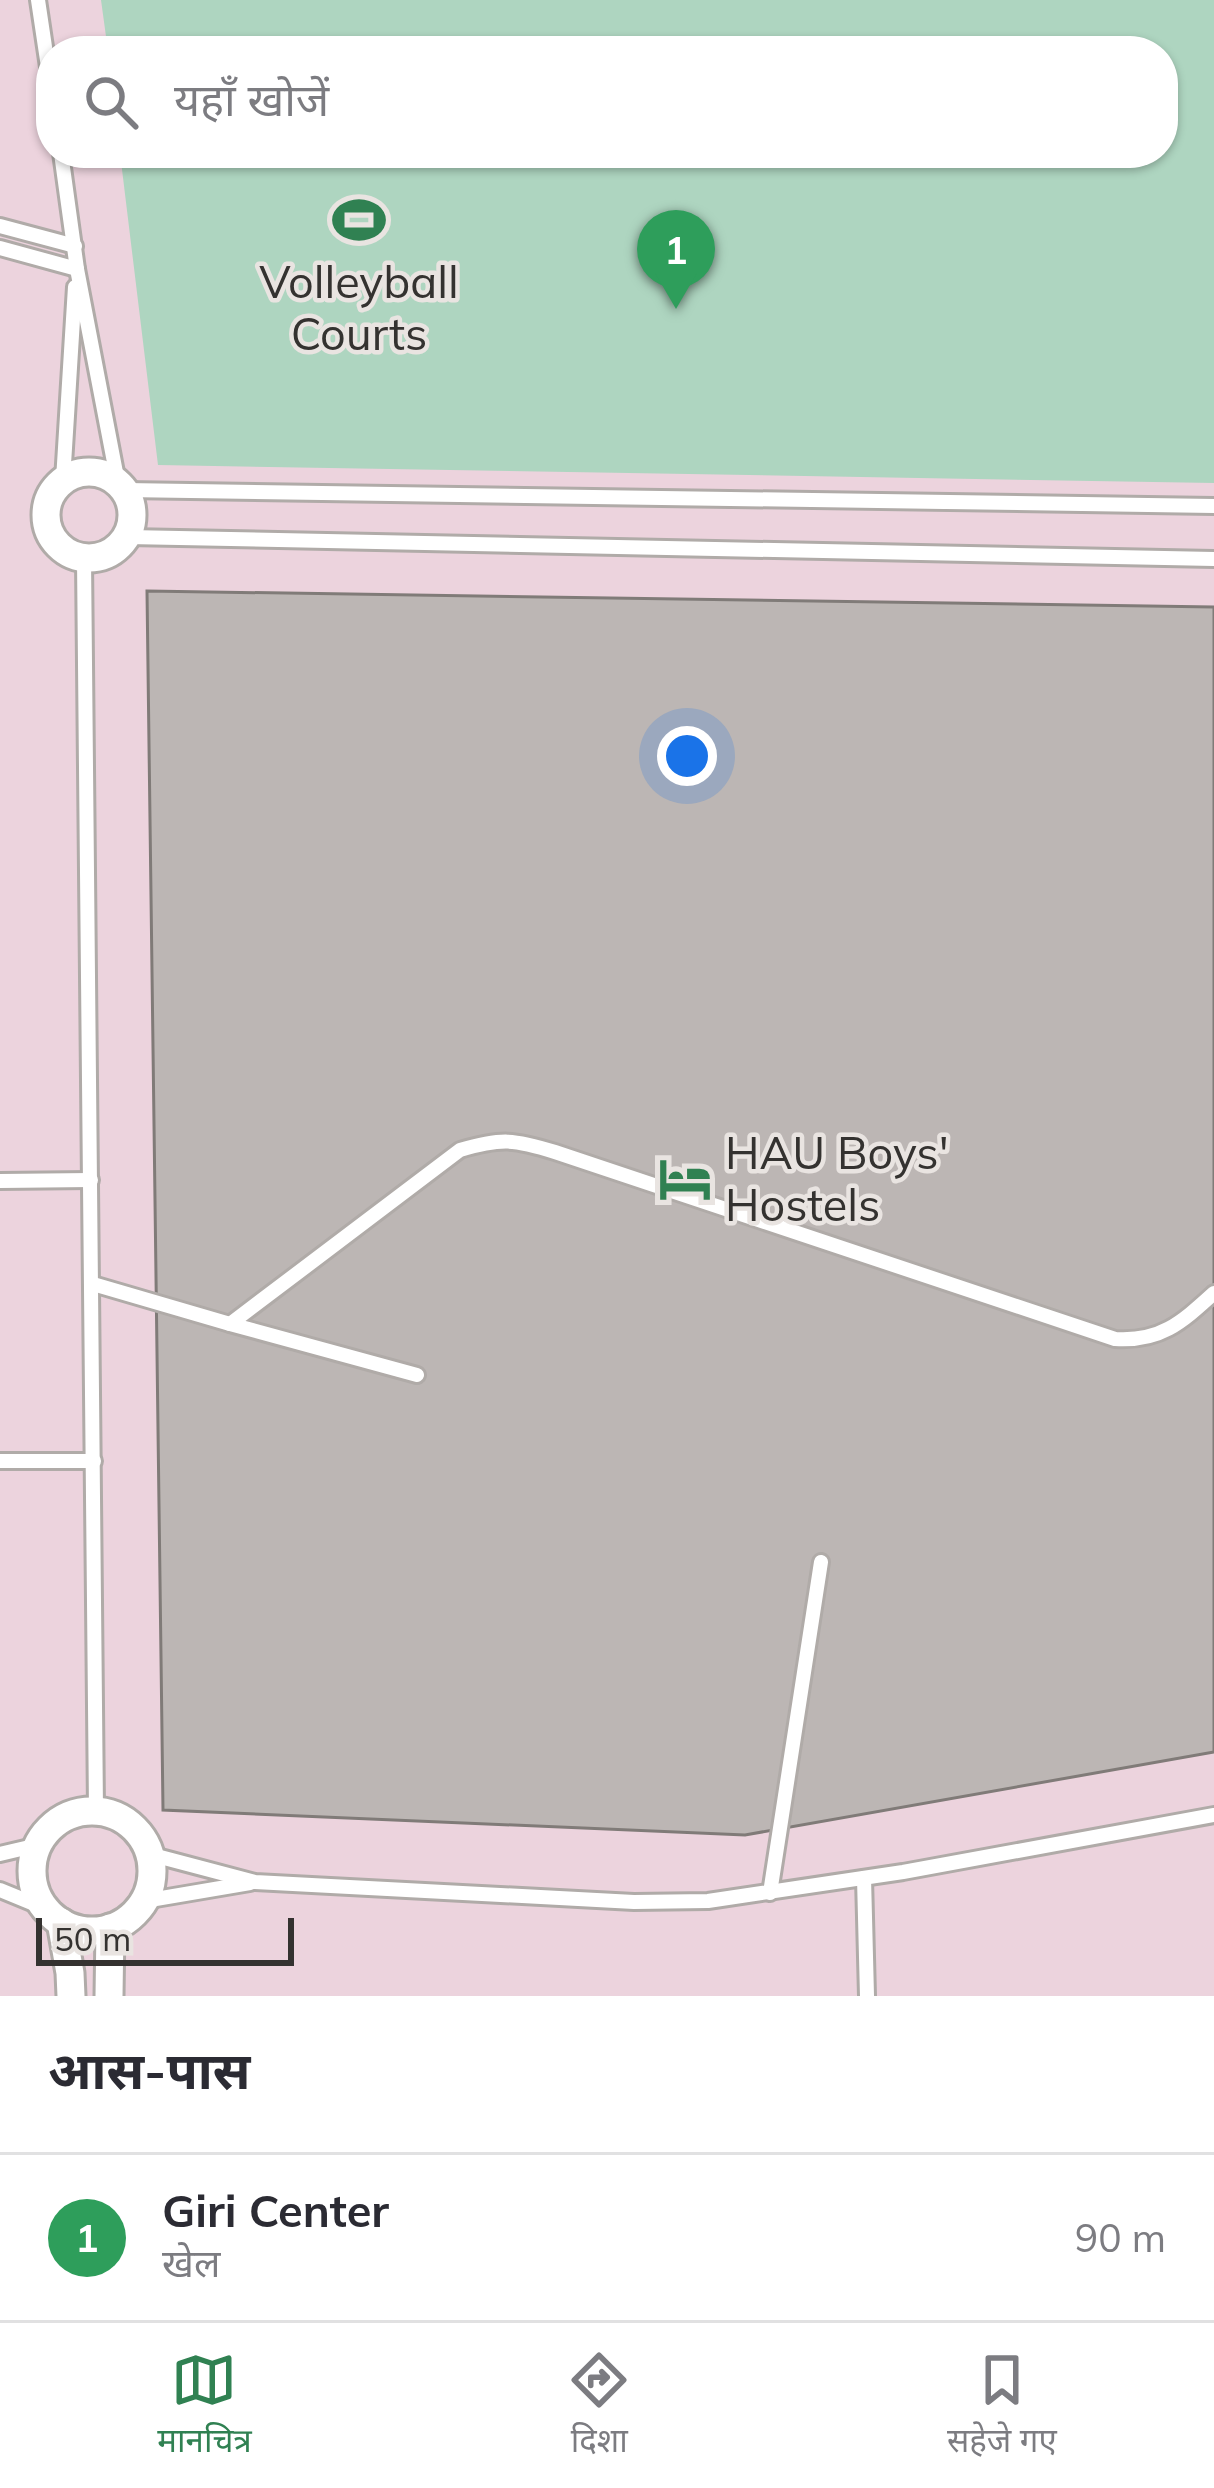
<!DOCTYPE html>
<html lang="hi">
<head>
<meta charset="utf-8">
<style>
	:root { --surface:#fff; --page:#f2f2f3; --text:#2b2b33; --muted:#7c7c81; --line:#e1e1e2; --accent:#308152 }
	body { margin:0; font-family:Mulish,"Noto Sans Devanagari",sans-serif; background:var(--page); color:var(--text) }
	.scale { position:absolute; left:36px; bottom:30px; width:258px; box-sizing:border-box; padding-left:12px; border:6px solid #343230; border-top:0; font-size:33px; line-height:42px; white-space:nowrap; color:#343230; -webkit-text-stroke:9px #e9e4e1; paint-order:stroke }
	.you { position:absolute; left:687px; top:756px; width:42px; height:42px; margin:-30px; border:9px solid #fff; border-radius:50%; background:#1a73e8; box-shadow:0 0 0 18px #1a73e833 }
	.badge { display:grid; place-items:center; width:78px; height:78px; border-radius:50%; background:var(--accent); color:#fff; font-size:39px; font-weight:700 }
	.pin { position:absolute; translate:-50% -99px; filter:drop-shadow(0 3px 6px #0008) }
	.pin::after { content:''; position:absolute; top:63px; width:42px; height:36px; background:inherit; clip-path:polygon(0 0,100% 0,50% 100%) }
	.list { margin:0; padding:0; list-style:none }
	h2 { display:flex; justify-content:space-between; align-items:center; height:156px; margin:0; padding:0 48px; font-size:51px }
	h2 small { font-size:39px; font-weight:400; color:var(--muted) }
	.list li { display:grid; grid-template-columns:78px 1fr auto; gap:36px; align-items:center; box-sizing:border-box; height:168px; padding:0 48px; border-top:3px solid var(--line) }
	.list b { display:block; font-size:45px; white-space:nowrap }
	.list p { margin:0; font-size:39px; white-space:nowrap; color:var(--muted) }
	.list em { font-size:39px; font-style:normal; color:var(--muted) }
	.icon { flex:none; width:66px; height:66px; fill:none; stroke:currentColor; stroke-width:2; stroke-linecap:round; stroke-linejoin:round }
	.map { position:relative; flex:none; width:1214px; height:1996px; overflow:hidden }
	.search { position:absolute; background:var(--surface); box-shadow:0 3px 9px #0004; left:36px; right:36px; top:36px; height:132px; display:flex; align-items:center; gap:30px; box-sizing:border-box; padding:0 42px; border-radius:48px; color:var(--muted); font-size:45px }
	.sheet { height:324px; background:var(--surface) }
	nav { display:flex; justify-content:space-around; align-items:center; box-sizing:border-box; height:168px; border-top:3px solid var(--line); background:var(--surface); font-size:33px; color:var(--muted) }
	nav a { display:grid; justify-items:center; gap:6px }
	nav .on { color:var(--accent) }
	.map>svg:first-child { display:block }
	.education { fill:#ecd3dd; fill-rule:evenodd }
	.green { fill:#aed5c0 }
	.building { fill:#bcb6b4; stroke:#807b78; stroke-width:3 }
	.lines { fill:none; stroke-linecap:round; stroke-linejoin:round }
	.service-casing { stroke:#b0aba8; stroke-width:20 }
	.minor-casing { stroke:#b0aba8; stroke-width:33 }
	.service { stroke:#fff; stroke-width:14 }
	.minor { stroke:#fff; stroke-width:27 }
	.labels { text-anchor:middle; stroke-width:9; stroke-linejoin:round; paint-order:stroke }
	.poi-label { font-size:45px; fill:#343230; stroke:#e9e4e1 }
</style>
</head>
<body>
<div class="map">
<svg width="1214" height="1996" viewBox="0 0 1214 1996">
	<rect width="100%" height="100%" fill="#e9e4e1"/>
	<path class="education" d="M0 0H1214V1996H0ZM51 51H1163V153H51Z"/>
	<polygon class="green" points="101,0 1214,0 1214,483 158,465 120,153 1163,153 1163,51 108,51"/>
	<polygon class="building" points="147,591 1214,607 1214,1752 745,1835 163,1810"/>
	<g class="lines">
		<g class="service-casing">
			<g id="service">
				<polyline points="38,0 51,87"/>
				<polyline points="61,153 77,269 118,483"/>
				<polyline points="0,226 75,246"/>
				<polyline points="0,248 77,269"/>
				<polyline points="63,480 75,287"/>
				<polyline points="125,490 1214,506"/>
				<polyline points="128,537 1214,559"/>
				<polyline points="84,559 96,1810"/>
				<polyline points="0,1181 91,1180"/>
				<path d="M93 1284 230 1324 460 1150C501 1138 514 1139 555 1152L1115 1339C1161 1342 1182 1322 1214 1293"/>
				<polyline points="230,1324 417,1375"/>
				<polyline points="0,1461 94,1461"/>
				<polyline points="0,1854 38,1845"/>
				<polyline points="149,1854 255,1882 634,1902 708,1901 903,1872 1214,1815"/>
				<polyline points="864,1878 867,1996"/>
				<polyline points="0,1890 44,1908"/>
				<polyline points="770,1893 821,1562"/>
				<polyline points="144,1901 250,1883"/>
			</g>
		</g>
		<g class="minor-casing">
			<g id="minor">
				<circle cx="89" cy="515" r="43"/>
				<circle cx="92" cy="1871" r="60"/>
				<polyline points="61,1922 70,1973 71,1996"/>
				<polyline points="109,1996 110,1928"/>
			</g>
		</g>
		<use href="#service" class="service"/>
		<use href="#minor" class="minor"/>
	</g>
	<defs>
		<g id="stadium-bare" transform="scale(4.14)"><path d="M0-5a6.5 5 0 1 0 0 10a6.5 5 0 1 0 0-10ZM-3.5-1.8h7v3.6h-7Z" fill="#308152" stroke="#e9e4e1" stroke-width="2.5" paint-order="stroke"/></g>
		<g id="hotel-bare" transform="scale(4.14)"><path d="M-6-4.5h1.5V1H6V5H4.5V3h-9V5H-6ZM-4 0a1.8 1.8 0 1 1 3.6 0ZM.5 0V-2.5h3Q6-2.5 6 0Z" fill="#308152" stroke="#e9e4e1" stroke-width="2.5" paint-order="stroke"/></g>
	</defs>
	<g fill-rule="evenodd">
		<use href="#stadium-bare" x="359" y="220"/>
		<use href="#hotel-bare" x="685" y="1179"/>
	</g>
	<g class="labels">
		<g class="poi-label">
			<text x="359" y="298">Volleyball<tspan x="359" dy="52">Courts</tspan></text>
			<text x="725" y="1169" text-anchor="start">HAU Boys'<tspan x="725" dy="52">Hostels</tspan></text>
		</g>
	</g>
</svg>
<div class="scale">50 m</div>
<div class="you"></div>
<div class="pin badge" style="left:676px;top:309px;background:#2e9e5b">1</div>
<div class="search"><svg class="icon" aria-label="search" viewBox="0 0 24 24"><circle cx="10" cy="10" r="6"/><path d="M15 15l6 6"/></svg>यहाँ खोजें</div>
</div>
<section class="sheet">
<h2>आस-पास<small></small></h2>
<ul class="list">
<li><span class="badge" style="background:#2e9e5b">1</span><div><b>Giri Center</b><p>खेल</p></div><em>90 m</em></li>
</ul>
</section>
<nav>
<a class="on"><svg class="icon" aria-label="map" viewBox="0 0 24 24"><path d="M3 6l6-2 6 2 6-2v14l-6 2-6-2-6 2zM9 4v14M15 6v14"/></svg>मानचित्र</a>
<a><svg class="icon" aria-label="directions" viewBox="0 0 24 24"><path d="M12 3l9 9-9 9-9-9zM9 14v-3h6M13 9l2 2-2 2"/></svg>दिशा</a>
<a><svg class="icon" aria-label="saved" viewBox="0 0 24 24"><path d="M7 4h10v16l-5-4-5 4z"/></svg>सहेजे गए</a>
</nav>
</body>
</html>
